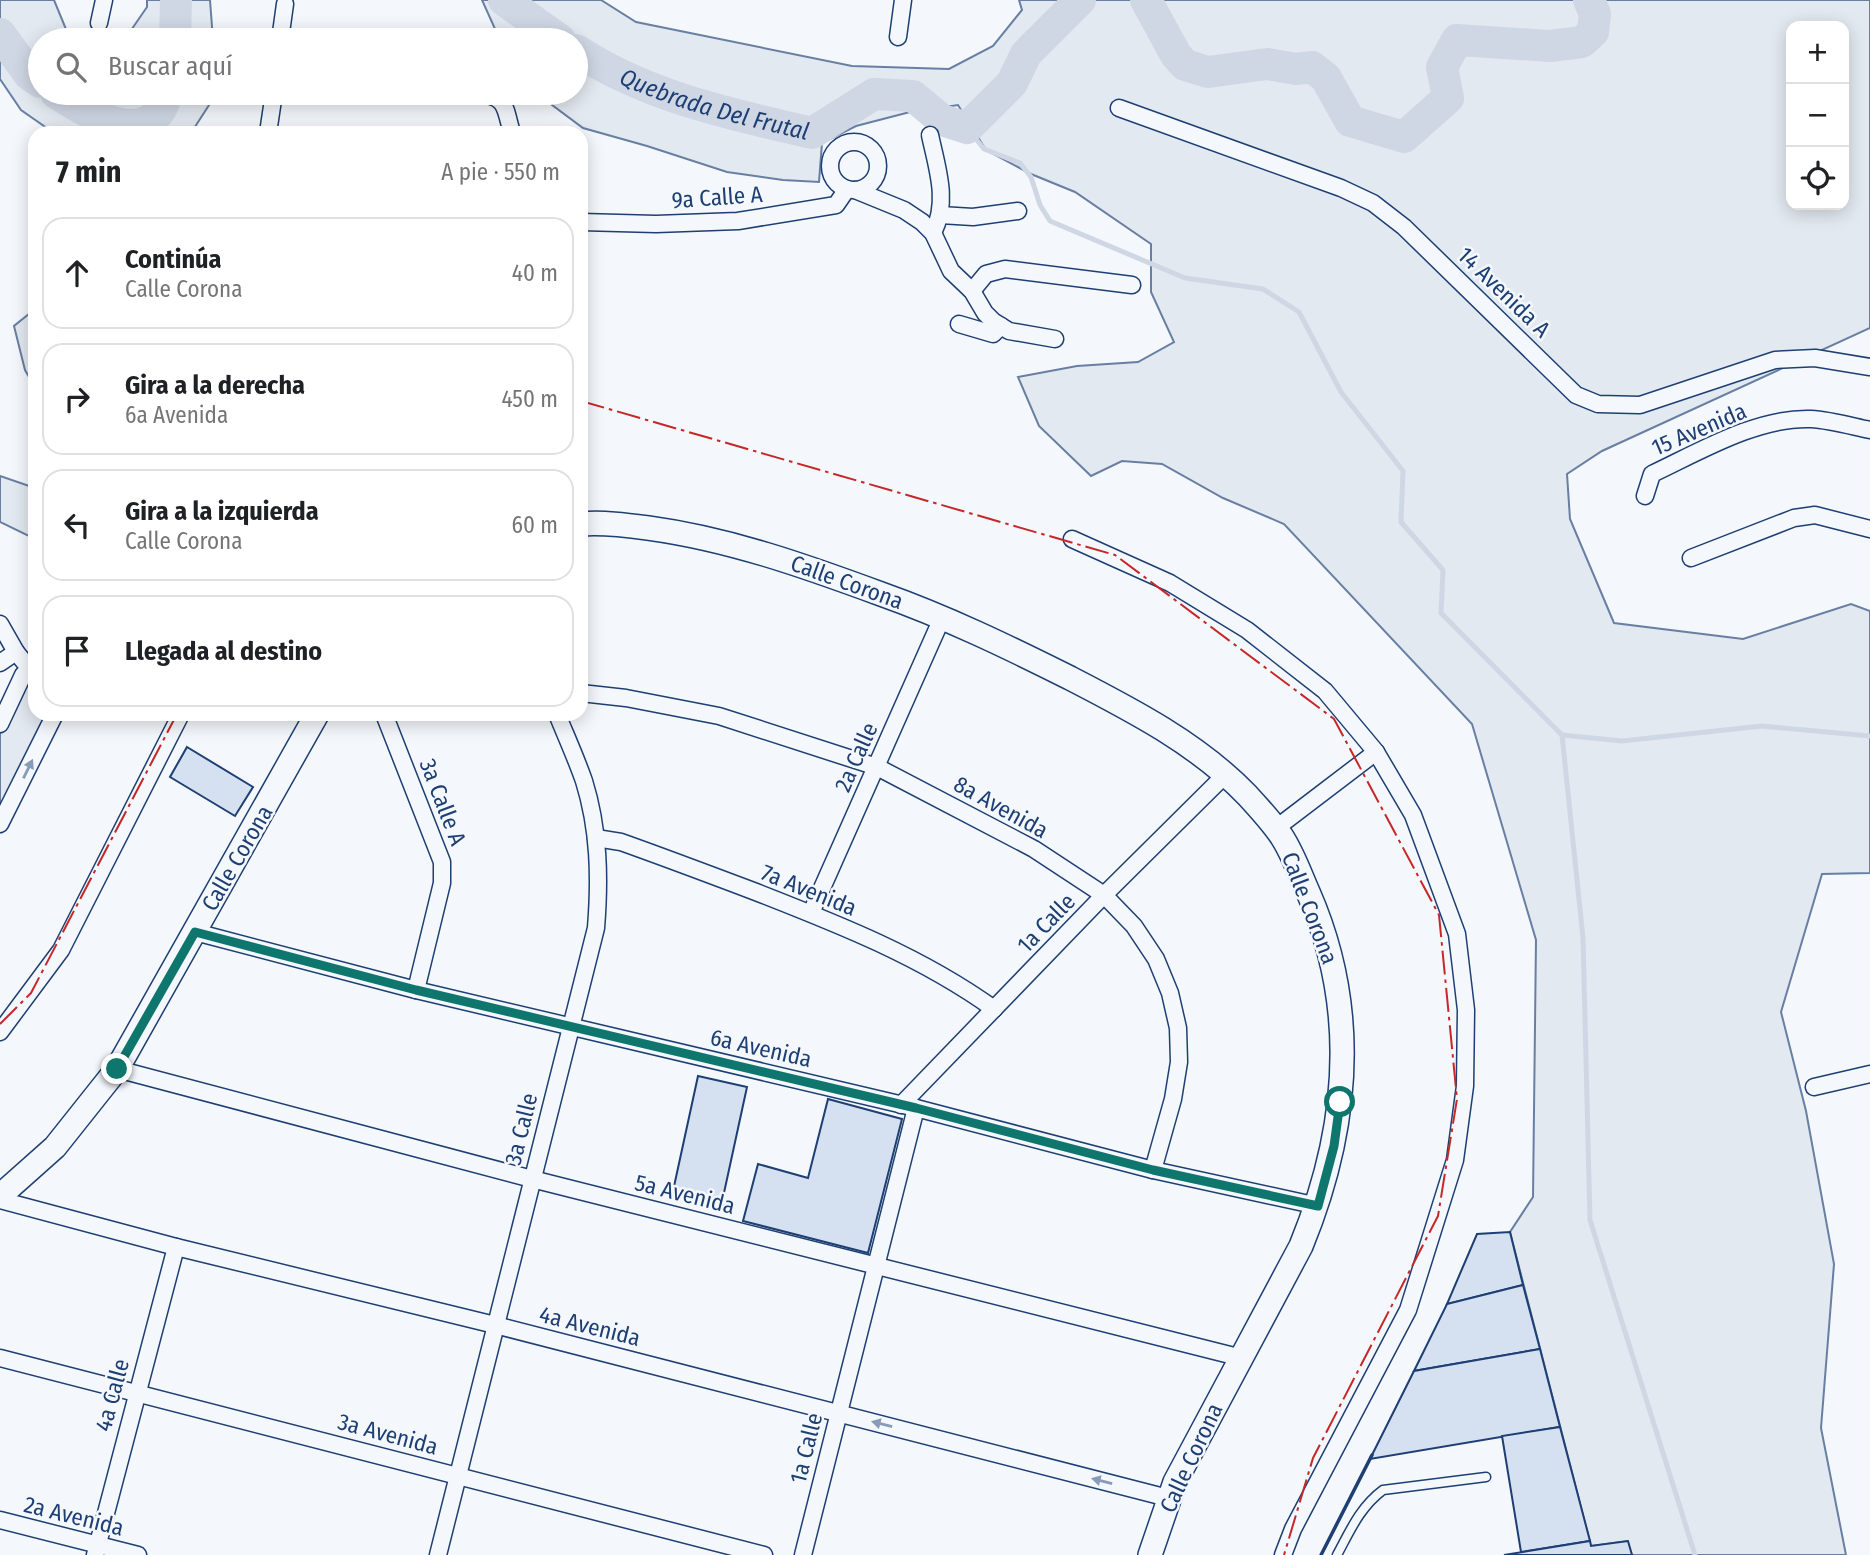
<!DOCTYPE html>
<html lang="es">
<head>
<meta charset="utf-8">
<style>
	:root { --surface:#fff; --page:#f2f2f2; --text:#202124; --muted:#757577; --line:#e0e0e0 }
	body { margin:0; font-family:"Fira Sans Condensed",sans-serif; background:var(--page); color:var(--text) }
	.controls { position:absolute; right:21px; top:21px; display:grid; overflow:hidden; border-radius:14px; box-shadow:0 4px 18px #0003 }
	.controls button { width:63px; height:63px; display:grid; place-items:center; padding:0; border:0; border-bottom:2px solid var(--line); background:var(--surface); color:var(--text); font:35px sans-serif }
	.stop { position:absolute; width:21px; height:21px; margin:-16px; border:5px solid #0f766e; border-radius:50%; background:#fff }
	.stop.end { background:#0f766e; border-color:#fff; box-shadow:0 2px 7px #0008 }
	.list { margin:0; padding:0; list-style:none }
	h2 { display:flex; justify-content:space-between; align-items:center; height:91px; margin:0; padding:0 28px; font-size:30px }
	h2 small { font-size:23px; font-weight:400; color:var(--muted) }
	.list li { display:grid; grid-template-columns:46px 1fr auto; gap:21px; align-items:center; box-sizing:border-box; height:112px; margin:0 14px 14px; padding:0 14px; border:2px solid var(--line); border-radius:21px }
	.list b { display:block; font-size:26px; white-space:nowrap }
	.list p { margin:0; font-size:23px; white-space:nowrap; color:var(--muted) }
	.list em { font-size:23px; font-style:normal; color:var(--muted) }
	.icon { flex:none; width:38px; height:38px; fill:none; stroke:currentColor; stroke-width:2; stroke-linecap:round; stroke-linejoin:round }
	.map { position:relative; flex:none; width:1870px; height:1555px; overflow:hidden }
	.search { position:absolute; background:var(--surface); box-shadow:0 4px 18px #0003; left:28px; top:28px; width:560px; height:77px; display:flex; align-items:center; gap:18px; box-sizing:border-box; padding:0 24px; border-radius:38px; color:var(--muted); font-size:26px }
	.panel { position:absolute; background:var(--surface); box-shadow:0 4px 18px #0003; left:28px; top:126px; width:560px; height:595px; border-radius:21px }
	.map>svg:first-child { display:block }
	.green { fill:#e3e9f0; stroke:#687fa3; stroke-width:2; fill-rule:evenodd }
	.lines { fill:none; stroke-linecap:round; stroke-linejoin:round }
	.stream { stroke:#cfd7e4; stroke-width:5 }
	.river { stroke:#cfd7e4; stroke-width:32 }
	.building { fill:#d5e0f0; stroke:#1d3f73; stroke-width:2 }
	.lane-casing { stroke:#1d3f73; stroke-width:11 }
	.street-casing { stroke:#1d3f73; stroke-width:19 }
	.secondary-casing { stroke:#1d3f73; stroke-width:26 }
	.lane { stroke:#f4f7fb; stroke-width:8 }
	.street { stroke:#f4f7fb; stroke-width:16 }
	.secondary { stroke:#f4f7fb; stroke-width:23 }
	.wall { stroke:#1d3f73; stroke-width:3.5 }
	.power { stroke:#c62828; stroke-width:2; stroke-dasharray:24 5 3.5 5; stroke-linecap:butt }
	.oneway { fill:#889bb7 }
	.route { stroke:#0f766e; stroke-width:9 }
	.labels { text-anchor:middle; stroke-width:5; stroke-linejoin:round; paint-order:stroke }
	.street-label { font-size:23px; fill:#1d3f73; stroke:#f4f7fb }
	.water-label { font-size:24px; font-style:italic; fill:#1d3f73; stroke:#f4f7fb }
</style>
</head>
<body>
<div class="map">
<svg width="1870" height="1555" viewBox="0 0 1870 1555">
	<rect width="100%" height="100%" fill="#f4f7fb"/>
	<g class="green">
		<polygon points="0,0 54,0 70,39 125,39 147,7 147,0 210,0 213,40 40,40 40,93 211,93 211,102 191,133 54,133 21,110 0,79"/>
		<path d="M482 0H601L636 22 852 66 949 69 993 46 1022 10 1019 0H1870V328L1602 451 1567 474 1570 519 1614 623 1743 639 1851 604 1870 611V873L1822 874 1781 1012 1806 1111 1834 1264 1821 1428 1846 1555H1632L1627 1541 1591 1546 1510 1232 1533 1197 1536 940 1472 724 1284 524 1223 498 1162 464 1122 461 1091 476 1039 426 1018 377 1077 366 1138 362 1174 342 1151 292V244L1075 192 1031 174 986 150 958 105 910 112 856 126 822 143 819 182 783 180 727 172 647 146 583 128 536 93H576V40H500ZM1791 26H1844V205H1791Z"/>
		<polygon points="35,309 35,387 25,370 14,326"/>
		<polygon points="0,476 35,488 35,539 0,522"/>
		<polygon points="35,664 35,714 55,714 0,824 0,724"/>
	</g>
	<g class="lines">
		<g class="stream">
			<polyline points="967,128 984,149 1020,163 1031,177 1040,205 1050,221 1185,278 1263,289 1299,312 1341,392 1403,471 1401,522 1443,570 1441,613 1562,735 1583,938 1590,1220 1695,1555"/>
			<polyline points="1562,735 1622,741 1762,726 1870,736"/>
		</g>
		<g class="river">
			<polyline points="504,0 560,40"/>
			<polyline points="1146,0 1176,55 1185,65 1208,72 1267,64 1296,69 1312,67 1326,78 1350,121 1404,137 1448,98 1442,67 1457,40 1550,46 1582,42 1593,32 1595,14 1589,0"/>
			<polyline points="0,34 29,74 40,82"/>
			<polyline points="175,40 176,0"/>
			<path id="s1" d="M576 50C648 97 730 114 812 133L874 94 913 96 942 120 967 128 1012 83 1026 54 1080 0"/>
			<path d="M56 93C89 114 152 153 167 93"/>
		</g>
	</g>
	<g class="building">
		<polygon points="187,747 253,787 235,816 170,777"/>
		<polygon points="698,1076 747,1087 722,1202 673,1191"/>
		<polygon points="828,1099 902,1119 868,1253 743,1221 758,1164 808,1178"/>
		<polygon points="1510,1232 1523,1285 1447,1304 1477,1234"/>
		<polygon points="1523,1285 1540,1349 1414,1371 1447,1304"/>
		<polygon points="1540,1349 1560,1427 1370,1459 1414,1371"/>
		<polygon points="1560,1427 1590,1541 1521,1552 1502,1436"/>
		<polygon points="1590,1541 1591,1546 1628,1541 1632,1555 1504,1555"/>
	</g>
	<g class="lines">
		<g class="lane-casing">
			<path id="lane" d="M1337 1555C1350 1531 1360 1507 1383 1490L1486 1477"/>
		</g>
		<g class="street-casing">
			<g id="street">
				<polyline points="99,23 104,0"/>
				<polyline points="898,37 903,0"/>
				<polyline points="280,40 285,4"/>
				<path d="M478 93C508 98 504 106 512 133"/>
				<polyline points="1119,108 1341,188 1373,203 1404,227 1576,395 1598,404 1640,405 1775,360 1815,358 1870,367"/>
				<polyline points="268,133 274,93"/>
				<path d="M930 135C937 168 949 201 933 233"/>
				<circle cx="854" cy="166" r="24"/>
				<polyline points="855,190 904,210 922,222 933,233 951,271 972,291 985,313 993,321 1009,331 1055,339"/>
				<polyline points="940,215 973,217 1018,211"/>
				<polyline points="581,222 656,224 738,221 836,205 847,189"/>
				<polyline points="972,291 986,274 1005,269 1132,285"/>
				<polyline points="959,324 993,334 1001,326"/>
				<path d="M1645 496 1652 474C1699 452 1757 417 1811 419 1830 420 1851 426 1870 430"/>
				<polyline points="1072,539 1170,583 1247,630 1325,691 1376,752 1413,815 1457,934 1466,1010 1465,1086 1455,1160 1408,1310 1293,1529 1283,1555"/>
				<polyline points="1691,558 1794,518 1815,515 1870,529"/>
				<polyline points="0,624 16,652 29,668"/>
				<polyline points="0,663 16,652"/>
				<polyline points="581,693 626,698 719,716 877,767 1034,849 1104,895 1134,926 1156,959 1170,993 1178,1028 1179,1062 1173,1099 1153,1170"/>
				<polyline points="384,714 442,862 442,883 416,990"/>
				<polyline points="0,724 23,675 35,664"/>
				<polyline points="0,824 55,714"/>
				<polyline points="1275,829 1376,752"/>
				<path d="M596 838 621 842C666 858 711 875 756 892 838 924 922 957 994 1009"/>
				<polyline points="811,913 942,618"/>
				<polyline points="195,932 416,990 916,1108 1153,1170 1318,1206"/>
				<polyline points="0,1032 61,950 181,714"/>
				<polyline points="117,1069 532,1179 1242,1358"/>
				<polyline points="1814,1087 1870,1074"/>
				<polyline points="901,1105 1104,895 1225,775"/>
				<polyline points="0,1200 176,1247 495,1325 1168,1498"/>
				<polyline points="0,1358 764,1555"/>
				<polyline points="0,1520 138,1555"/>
				<polyline points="95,1555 176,1247"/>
				<path d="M438 1555 596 928C600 878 599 829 584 781 576 758 566 736 557 714"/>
				<polyline points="803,1555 916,1108"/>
			</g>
		</g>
		<g class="secondary-casing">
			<g id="secondary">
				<path d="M581 524C603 522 626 525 648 528 729 539 805 566 881 594 946 617 1008 647 1070 678 1132 710 1198 744 1247 795 1259 808 1272 822 1282 837 1293 854 1300 874 1308 892 1360 1010 1349 1129 1301 1246L1175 1482 1150 1555"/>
				<polyline points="0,1196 55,1147 117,1069 317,714"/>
			</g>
		</g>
		<use href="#lane" class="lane"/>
		<use href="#street" class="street"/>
		<use href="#secondary" class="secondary"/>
		<polyline class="wall" points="1321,1555 1372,1455"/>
		<g class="power">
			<polyline points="581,401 1115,555 1334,719 1439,915 1457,1099 1438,1216 1313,1458 1284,1555"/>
			<polyline points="0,1024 31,993 177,714"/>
		</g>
	</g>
	<defs><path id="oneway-solid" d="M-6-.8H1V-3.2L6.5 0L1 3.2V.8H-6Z" transform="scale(1.75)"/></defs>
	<g class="oneway">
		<use href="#oneway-solid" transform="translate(28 769) rotate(-64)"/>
		<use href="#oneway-solid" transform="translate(882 1424) rotate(-166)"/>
		<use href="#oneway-solid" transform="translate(1102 1481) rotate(-166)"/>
	</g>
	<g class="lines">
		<polyline class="route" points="117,1069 195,932 416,990 916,1108 1153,1170 1318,1206 1334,1146 1340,1102"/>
	</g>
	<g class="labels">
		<g class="street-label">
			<text transform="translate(717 197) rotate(-4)" y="8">9a Calle A</text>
			<text transform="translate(1504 292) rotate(44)" y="8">14 Avenida A</text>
			<text transform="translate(1699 429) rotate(-23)" y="8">15 Avenida</text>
			<text transform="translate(847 582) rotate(20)" y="8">Calle Corona</text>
			<text transform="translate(856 757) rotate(-66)" y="8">2a Calle</text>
			<text transform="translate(443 802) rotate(69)" y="8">3a Calle A</text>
			<text transform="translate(1001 807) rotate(29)" y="8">8a Avenida</text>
			<text transform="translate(237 858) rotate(-60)" y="8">Calle Corona</text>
			<text transform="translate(809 890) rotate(22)" y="8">7a Avenida</text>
			<text transform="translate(1310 908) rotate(69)" y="8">Calle Corona</text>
			<text transform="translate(1046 923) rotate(-46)" y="8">1a Calle</text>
			<text transform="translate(761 1048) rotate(13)" y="8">6a Avenida</text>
			<text transform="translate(521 1129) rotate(-76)" y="8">3a Calle</text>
			<text transform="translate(685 1194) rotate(14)" y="8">5a Avenida</text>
			<text transform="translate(590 1326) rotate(14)" y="8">4a Avenida</text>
			<text transform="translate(112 1395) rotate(-75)" y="8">4a Calle</text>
			<text transform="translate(388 1434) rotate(15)" y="8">3a Avenida</text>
			<text transform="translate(806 1448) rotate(-76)" y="8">1a Calle</text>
			<text transform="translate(1191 1458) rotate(-65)" y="8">Calle Corona</text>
			<text transform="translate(74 1516) rotate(14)" y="8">2a Avenida</text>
		</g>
		<g class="water-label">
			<text dy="8" stroke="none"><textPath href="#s1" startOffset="150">Quebrada Del Frutal</textPath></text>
		</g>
	</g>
</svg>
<div class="controls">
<button>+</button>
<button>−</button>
<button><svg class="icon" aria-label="locate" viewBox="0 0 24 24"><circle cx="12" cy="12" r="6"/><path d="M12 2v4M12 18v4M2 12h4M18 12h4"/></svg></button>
</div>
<div class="stop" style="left:1340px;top:1102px"></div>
<div class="stop end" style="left:117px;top:1069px"></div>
<div class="search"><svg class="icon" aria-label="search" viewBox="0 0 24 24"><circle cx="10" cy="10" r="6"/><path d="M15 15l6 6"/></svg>Buscar aquí</div>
<section class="panel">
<h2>7 min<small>A pie · 550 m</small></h2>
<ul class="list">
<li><svg class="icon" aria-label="ahead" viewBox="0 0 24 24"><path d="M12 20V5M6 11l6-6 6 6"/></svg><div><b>Continúa</b><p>Calle Corona</p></div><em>40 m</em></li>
<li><svg class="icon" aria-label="right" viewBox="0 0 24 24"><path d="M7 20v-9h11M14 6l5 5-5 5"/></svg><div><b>Gira a la derecha</b><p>6a Avenida</p></div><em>450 m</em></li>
<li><svg class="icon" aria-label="left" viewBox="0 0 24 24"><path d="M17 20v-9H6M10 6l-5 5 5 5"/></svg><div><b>Gira a la izquierda</b><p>Calle Corona</p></div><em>60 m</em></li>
<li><svg class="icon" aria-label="arrive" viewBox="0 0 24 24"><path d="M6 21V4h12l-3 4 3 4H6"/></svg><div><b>Llegada al destino</b></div></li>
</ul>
</section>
</div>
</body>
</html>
